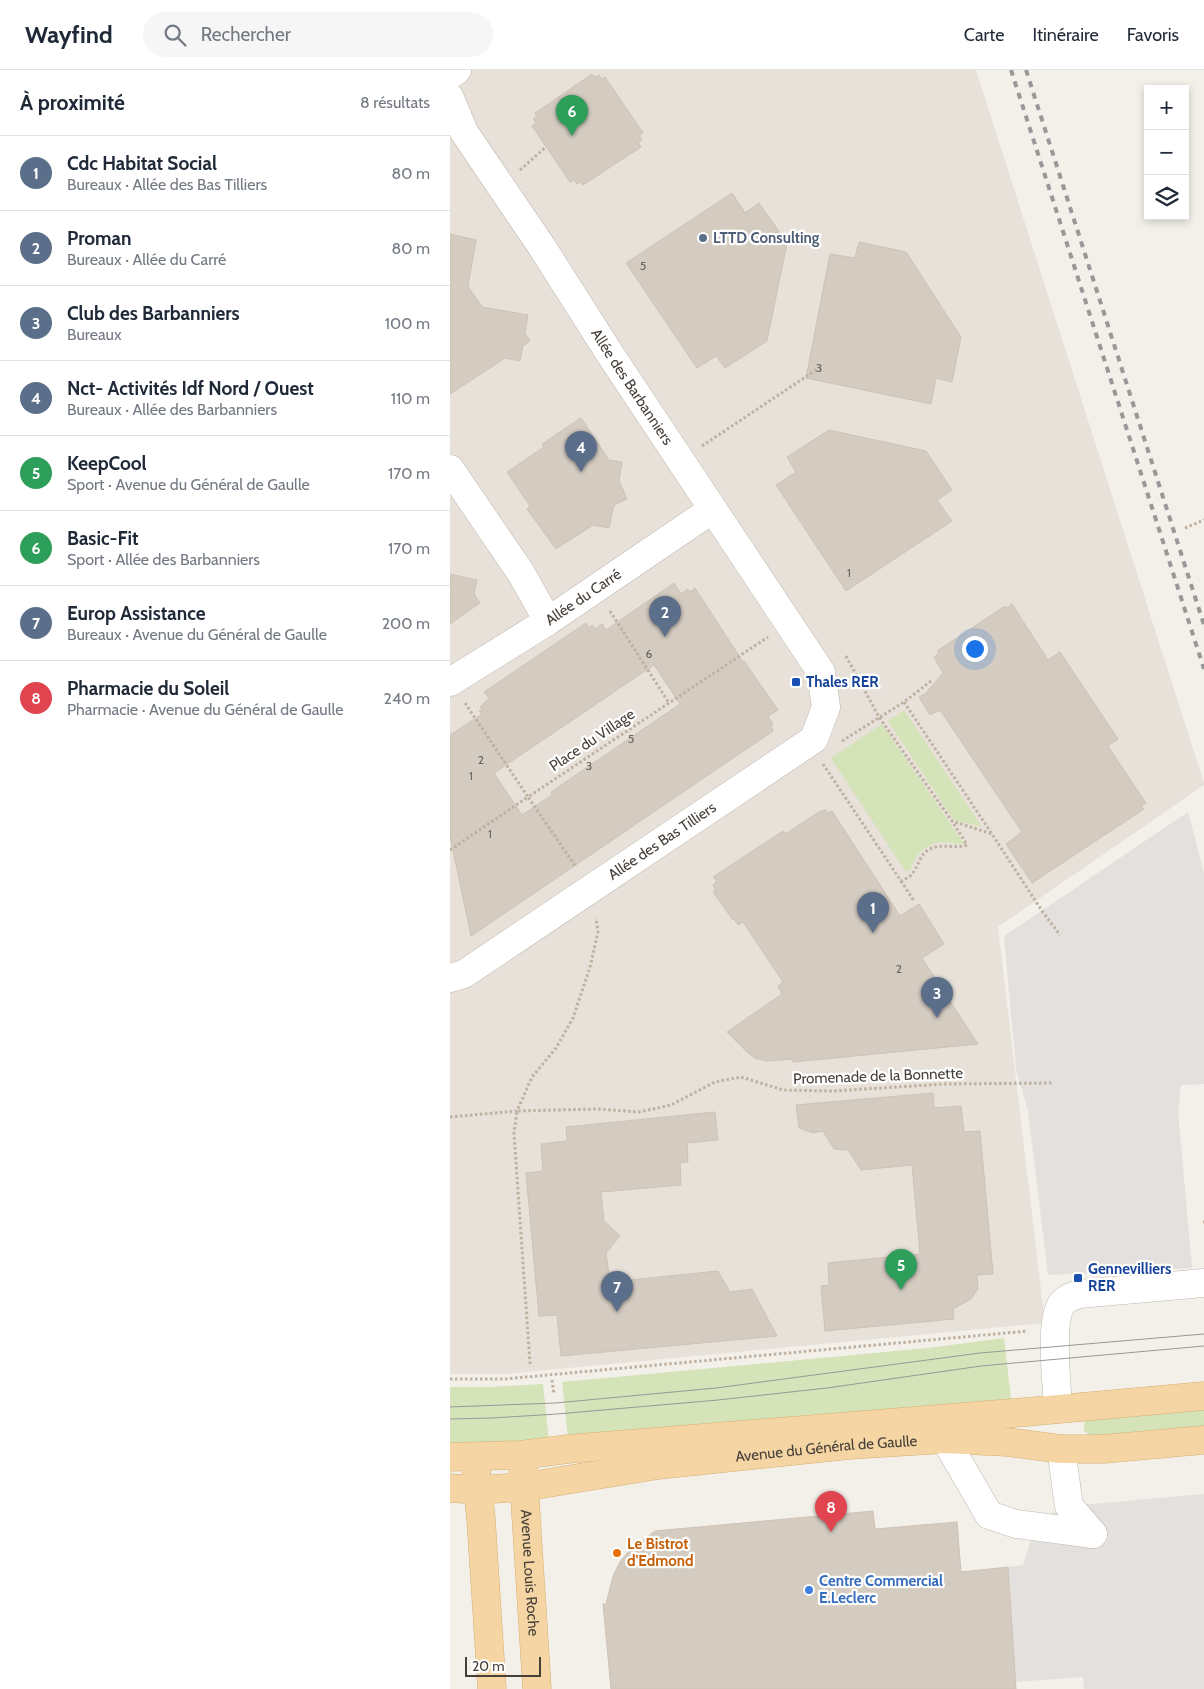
<!DOCTYPE html>
<html lang="fr">
<head>
<meta charset="utf-8">
<style>
	:root { --surface:#fff; --page:#f6f6f7; --text:#1f2937; --muted:#747a83; --line:#e0e1e3; --accent:#e33c32 }
	body { margin:0; font-family:Cabin,sans-serif; background:var(--page); color:var(--text) }
	.controls { position:absolute; right:15px; top:15px; display:grid; overflow:hidden; border-radius:0px; box-shadow:0 2px 8px #0003 }
	.controls button { width:45px; height:45px; display:grid; place-items:center; padding:0; border:0; border-bottom:1px solid var(--line); background:var(--surface); color:var(--text); font:25px sans-serif }
	.scale { position:absolute; left:15px; bottom:12px; width:76px; box-sizing:border-box; padding-left:5px; border:2px solid #474039; border-top:0; font-size:14px; line-height:18px; white-space:nowrap; color:#474039; -webkit-text-stroke:4px #fff; paint-order:stroke }
	.you { position:absolute; left:524px; top:578px; width:18px; height:18px; margin:-12px; border:4px solid #fff; border-radius:50%; background:#1a73e8; box-shadow:0 0 0 8px #1a73e833 }
	.badge { display:grid; place-items:center; width:32px; height:32px; border-radius:50%; background:var(--accent); color:#fff; font-size:16px; font-weight:700 }
	.pin { position:absolute; translate:-50% -41px; filter:drop-shadow(0 1px 2px #0008) }
	.pin::after { content:''; position:absolute; top:26px; width:18px; height:15px; background:inherit; clip-path:polygon(0 0,100% 0,50% 100%) }
	.list { margin:0; padding:0; list-style:none }
	h2 { display:flex; justify-content:space-between; align-items:center; height:65px; margin:0; padding:0 20px; font-size:21px }
	h2 small { font-size:16px; font-weight:400; color:var(--muted) }
	.list li { display:grid; grid-template-columns:32px 1fr auto; gap:15px; align-items:center; box-sizing:border-box; height:75px; padding:0 20px; border-top:1px solid var(--line) }
	.list b { display:block; font-size:19px; white-space:nowrap }
	.list p { margin:0; font-size:16px; white-space:nowrap; color:var(--muted) }
	.list em { font-size:16px; font-style:normal; color:var(--muted) }
	.icon { flex:none; width:28px; height:28px; fill:none; stroke:currentColor; stroke-width:2; stroke-linecap:round; stroke-linejoin:round }
	.map { position:relative; flex:none; width:754px; height:1619px; overflow:hidden }
	header { display:flex; align-items:center; gap:30px; box-sizing:border-box; height:70px; padding:0 25px; background:var(--surface); border-bottom:1px solid var(--line) }
	header strong { font-size:24px }
	nav { display:flex; gap:28px; margin-inline-start:auto; font-size:18px }
	.search { width:350px; height:45px; background:var(--page); display:flex; align-items:center; gap:12px; box-sizing:border-box; padding:0 18px; border-radius:28px; color:var(--muted); font-size:19px }
	main { display:flex }
	aside { flex:1; background:var(--surface) }
	.map>svg:first-child { display:block }
	.residential { fill:#e7e1d9 }
	.green { fill:#d4e3b8 }
	.parking { fill:#e3e0de }
	.building { fill:#d4cbc1; stroke:#cec2b5; fill-rule:evenodd }
	.lines { fill:none; stroke-linecap:round; stroke-linejoin:round }
	.minor-casing { stroke:#beb7ae; stroke-width:29 }
	.major-casing { stroke:#d7b074; stroke-width:29 }
	.path { stroke:#beb1a1; stroke-width:3; stroke-dasharray:2.5 2.5; stroke-linecap:butt }
	.minor { stroke:#fff; stroke-width:28 }
	.major { stroke:#f4d5a3; stroke-width:28 }
	.tram { stroke:#989898; stroke-width:1 }
	.rail { stroke:#989898; stroke-width:4; stroke-dasharray:6 6; stroke-linecap:butt }
	.service-dot { fill:#5c6f8a; stroke:#fff; stroke-width:2 }
	.transit-dot { fill:#1a4fb4; stroke:#fff; stroke-width:2 }
	.food-dot { fill:#e8710a; stroke:#fff; stroke-width:2 }
	.shop-dot { fill:#3f7fe0; stroke:#fff; stroke-width:2 }
	.labels { text-anchor:middle; stroke-width:4.5; stroke-linejoin:round; paint-order:stroke }
	.number-label { font-size:12px; fill:#6a635b }
	.service-label { font-size:15px; font-weight:bold; fill:#4e5e75; stroke:#fff; text-anchor:start }
	.street-label { font-size:15px; fill:#474039; stroke:#fff }
	.transit-label { font-size:15px; font-weight:bold; fill:#164399; stroke:#fff; text-anchor:start }
	.food-label { font-size:15px; font-weight:bold; fill:#c56008; stroke:#fff; text-anchor:start }
	.shop-label { font-size:15px; font-weight:bold; fill:#366cbe; stroke:#fff; text-anchor:start }
</style>
</head>
<body>
<header>
<strong>Wayfind</strong>
<div class="search"><svg class="icon" aria-label="search" viewBox="0 0 24 24"><circle cx="10" cy="10" r="6"/><path d="M15 15l6 6"/></svg>Rechercher</div>
<nav><a>Carte</a><a>Itinéraire</a><a>Favoris</a></nav>
</header>
<main>
<aside>
<h2>À proximité<small>8 résultats</small></h2>
<ul class="list">
<li><span class="badge" style="background:#5c6f8a">1</span><div><b>Cdc Habitat Social</b><p>Bureaux · Allée des Bas Tilliers</p></div><em>80 m</em></li>
<li><span class="badge" style="background:#5c6f8a">2</span><div><b>Proman</b><p>Bureaux · Allée du Carré</p></div><em>80 m</em></li>
<li><span class="badge" style="background:#5c6f8a">3</span><div><b>Club des Barbanniers</b><p>Bureaux</p></div><em>100 m</em></li>
<li><span class="badge" style="background:#5c6f8a">4</span><div><b>Nct- Activités Idf Nord / Ouest</b><p>Bureaux · Allée des Barbanniers</p></div><em>110 m</em></li>
<li><span class="badge" style="background:#2e9e5b">5</span><div><b>KeepCool</b><p>Sport · Avenue du Général de Gaulle</p></div><em>170 m</em></li>
<li><span class="badge" style="background:#2e9e5b">6</span><div><b>Basic-Fit</b><p>Sport · Allée des Barbanniers</p></div><em>170 m</em></li>
<li><span class="badge" style="background:#5c6f8a">7</span><div><b>Europ Assistance</b><p>Bureaux · Avenue du Général de Gaulle</p></div><em>200 m</em></li>
<li><span class="badge" style="background:#e0444e">8</span><div><b>Pharmacie du Soleil</b><p>Pharmacie · Avenue du Général de Gaulle</p></div><em>240 m</em></li>
</ul>
</aside>
<div class="map">
<svg width="754" height="1619" viewBox="0 0 754 1619">
	<rect width="100%" height="100%" fill="#f3f0ea"/>
	<polygon class="residential" points="0,0 526,0 754,713 754,715 548,857 595,1253 55,1304 0,1304"/>
	<g class="green">
		<polygon points="454,640 532,757 504,750 438,651"/>
		<path d="M432 654 514 774C507 775 500 772 493 772 476 773 466 783 461 799L456 802 381 688Z"/>
		<polygon points="554,1268 561,1329 118,1368 112,1312 478,1278"/>
		<polygon points="93,1314 99,1371 0,1375 0,1317 40,1317"/>
		<polygon points="754,1338 754,1356 641,1366 634,1361 634,1354 636,1350"/>
	</g>
	<g class="parking">
		<polygon points="738,742 754,803 754,1014 731,1015 728,1041 742,1198 598,1205 578,1041 566,999 554,866"/>
		<polygon points="754,1424 754,1619 634,1619 633,1607 565,1612 558,1497 573,1495 588,1449 619,1436"/>
	</g>
	<g class="building">
		<polygon points="142,4 145,7 149,5 152,9 155,7 193,63 189,66 192,70 188,72 191,77 133,115 130,112 127,114 124,110 120,112 82,56 86,53 83,49 87,46 85,43"/>
		<polygon points="282,123 295,143 309,133 337,173 317,271 275,298 266,286 247,298 176,193"/>
		<polygon points="0,164 26,170 18,216 32,237 78,245 75,263 80,271 73,276 70,291 55,288 0,324"/>
		<polygon points="409,172 456,182 511,267 502,312 486,308 481,334 356,308 380,184 405,188"/>
		<polygon points="131,348 159,390 172,392 169,411 177,429 164,435 159,458 143,455 106,479 77,439 80,436 57,402 94,377 92,374"/>
		<polygon points="379,360 476,381 502,420 487,430 502,451 396,521 326,415 346,402 337,387"/>
		<polygon points="0,504 27,510 24,524 30,533 0,554"/>
		<path d="M224 513 231 524 238 519 240 522 245 518 293 592 294 591 328 640 318 646 323 654 321 656 323 661 21 866 0 766V665L32 644 29 641 32 639 30 637 39 628 34 622 136 553 139 558 142 555 145 559 152 554 156 560ZM204 595 230 634 101 722 102 725 72 745 44 703Z"/>
		<polygon points="562,534 598,590 610,582 668,669 658,676 696,733 691,736 694,739 582,813 556,774 572,762 490,640 480,645 469,627 476,623 493,603 484,587 489,583 487,581 555,536 557,538"/>
		<polygon points="376,740 378,743 382,741 450,846 469,834 494,874 472,888 528,974 343,992 343,989 316,991 305,988 297,982 277,962 332,924 328,916 333,912 293,852 288,855 284,849 283,850 263,822 266,820 263,815 267,811 263,807 333,761 335,764 369,742"/>
		<polygon points="483,1023 484,1038 511,1036 514,1062 530,1061 543,1204 527,1205 528,1219 521,1229 503,1239 504,1249 375,1261 371,1216 379,1215 378,1193 470,1184 462,1095 411,1100 398,1080 384,1079 373,1061 363,1063 349,1058 346,1035"/>
		<polygon points="265,1042 268,1070 237,1073 238,1092 230,1093 231,1115 151,1122 154,1151 170,1166 156,1183 160,1212 268,1201 280,1222 302,1219 327,1266 111,1286 107,1245 89,1246 76,1103 93,1101 91,1074 117,1071 116,1057"/>
		<polygon points="423,1441 425,1459 507,1452 511,1502 558,1497 566,1619 161,1619 153,1534 156,1534 163,1506 170,1492 178,1482 205,1461"/>
	</g>
	<g class="lines">
		<g class="minor-casing">
			<g id="minor">
				<polyline points="0,5 7,0"/>
				<path id="s1" d="M0 28 14 62 92 177 158 281 371 602 376 637 364 669 14 904 0 908"/>
				<polyline points="0,399 71,503 98,551"/>
				<path id="s2" d="M0 612 98 551 263 439"/>
				<path d="M608 1339C607 1315 600 1257 610 1237 613 1230 622 1226 629 1224L754 1213"/>
				<polyline points="495,1369 539,1445 566,1454 643,1464"/>
				<polyline points="611,1379 619,1436 643,1464"/>
			</g>
		</g>
		<g class="major-casing">
			<g id="major">
				<polyline points="0,1387 71,1385 118,1379 576,1342 754,1326"/>
				<path id="s3" d="M73 1398 87 1619"/>
				<polyline points="26,1401 31,1449 42,1619"/>
				<path id="s4" d="M0 1418 27 1420 74 1417 208 1395 399 1375 495 1369 557 1372 611 1379H653L754 1370"/>
			</g>
		</g>
		<g class="path">
			<polyline points="70,100 96,77"/>
			<polyline points="252,376 369,298"/>
			<polyline points="735,458 754,450"/>
			<polyline points="160,541 219,633"/>
			<polyline points="396,586 429,647 502,751 542,764 592,841 610,865"/>
			<polyline points="454,632 542,764"/>
			<polyline points="15,633 78,727 318,567"/>
			<polyline points="392,671 454,632 481,611"/>
			<path d="M373 694 451 811C454 809 459 808 461 805 469 797 469 784 480 779 492 773 505 779 517 775L502 751"/>
			<polyline points="0,780 78,727 126,797"/>
			<polyline points="451,811 464,831"/>
			<polyline points="0,1047 67,1041 82,1007 106,978 123,948 140,897 148,862 146,848"/>
			<polyline points="753,1152 754,1152"/>
			<polyline points="80,1294 64,1063 67,1041 148,1039 189,1042 221,1035 265,1012 291,1007 333,1020 383,1021 495,1014 603,1013"/>
			<polyline points="0,1309 54,1309 578,1261"/>
			<polyline points="102,1310 104,1324"/>
		</g>
		<use href="#minor" class="minor"/>
		<use href="#major" class="major"/>
		<g class="tram">
			<polyline points="0,1337 105,1333 266,1318 530,1283 754,1264"/>
			<polyline points="0,1349 42,1348 107,1344 268,1330 377,1318 531,1296 754,1276"/>
		</g>
		<g class="rail">
			<polyline points="561,0 754,599"/>
			<polyline points="576,0 754,555"/>
		</g>
	</g>
	<circle class="service-dot" cx="253" cy="168" r="5"/>
	<g class="transit-dot">
		<rect x="341" y="607" width="10" height="10" rx="2.5"/>
		<rect x="623" y="1203" width="10" height="10" rx="2.5"/>
	</g>
	<circle class="food-dot" cx="167" cy="1483" r="5"/>
	<circle class="shop-dot" cx="359" cy="1520" r="5"/>
	<g class="labels">
		<g class="number-label">
			<text x="193" y="200">5</text>
			<text x="369" y="302">3</text>
			<text x="399" y="507">1</text>
			<text x="199" y="588">6</text>
			<text x="181" y="673">5</text>
			<text x="31" y="694">2</text>
			<text x="139" y="700">3</text>
			<text x="21" y="710">1</text>
			<text x="40" y="768">1</text>
			<text x="449" y="903">2</text>
		</g>
		<g class="service-label">
			<text x="263" y="173">LTTD Consulting</text>
		</g>
		<g class="street-label">
			<text dy="5" stroke="none"><textPath href="#s1" startOffset="342">Allée des Barbanniers</textPath></text>
			<text dy="5" stroke="none"><textPath href="#s2" startOffset="158">Allée du Carré</textPath></text>
			<text transform="translate(142 670) rotate(-34)" y="5">Place du Village</text>
			<text transform="translate(212 771) rotate(-34)" y="5">Allée des Bas Tilliers</text>
			<text transform="translate(428 1006) rotate(-2)" y="5">Promenade de la Bonnette</text>
			<text dy="5" stroke="none"><textPath href="#s4" startOffset="379">Avenue du Général de Gaulle</textPath></text>
			<text dy="5" stroke="none"><textPath href="#s3" startOffset="105">Avenue Louis Roche</textPath></text>
		</g>
		<g class="transit-label">
			<text x="356" y="617">Thales RER</text>
			<text x="638" y="1204">Gennevilliers<tspan x="638" dy="17">RER</tspan></text>
		</g>
		<g class="food-label">
			<text x="177" y="1479">Le Bistrot<tspan x="177" dy="17">d'Edmond</tspan></text>
		</g>
		<g class="shop-label">
			<text x="369" y="1516">Centre Commercial<tspan x="369" dy="17">E.Leclerc</tspan></text>
		</g>
	</g>
</svg>
<div class="controls">
<button>+</button>
<button>−</button>
<button><svg class="icon" aria-label="layers" viewBox="0 0 24 24"><path d="M12 4l9 5-9 5-9-5zM3 14l9 5 9-5"/></svg></button>
</div>
<div class="scale">20 m</div>
<div class="you"></div>
<div class="pin badge" style="left:423px;top:863px;background:#5c6f8a">1</div>
<div class="pin badge" style="left:215px;top:567px;background:#5c6f8a">2</div>
<div class="pin badge" style="left:487px;top:948px;background:#5c6f8a">3</div>
<div class="pin badge" style="left:131px;top:402px;background:#5c6f8a">4</div>
<div class="pin badge" style="left:451px;top:1220px;background:#2e9e5b">5</div>
<div class="pin badge" style="left:122px;top:66px;background:#2e9e5b">6</div>
<div class="pin badge" style="left:167px;top:1242px;background:#5c6f8a">7</div>
<div class="pin badge" style="left:381px;top:1462px;background:#e0444e">8</div>
</div>
</main>
</body>
</html>
